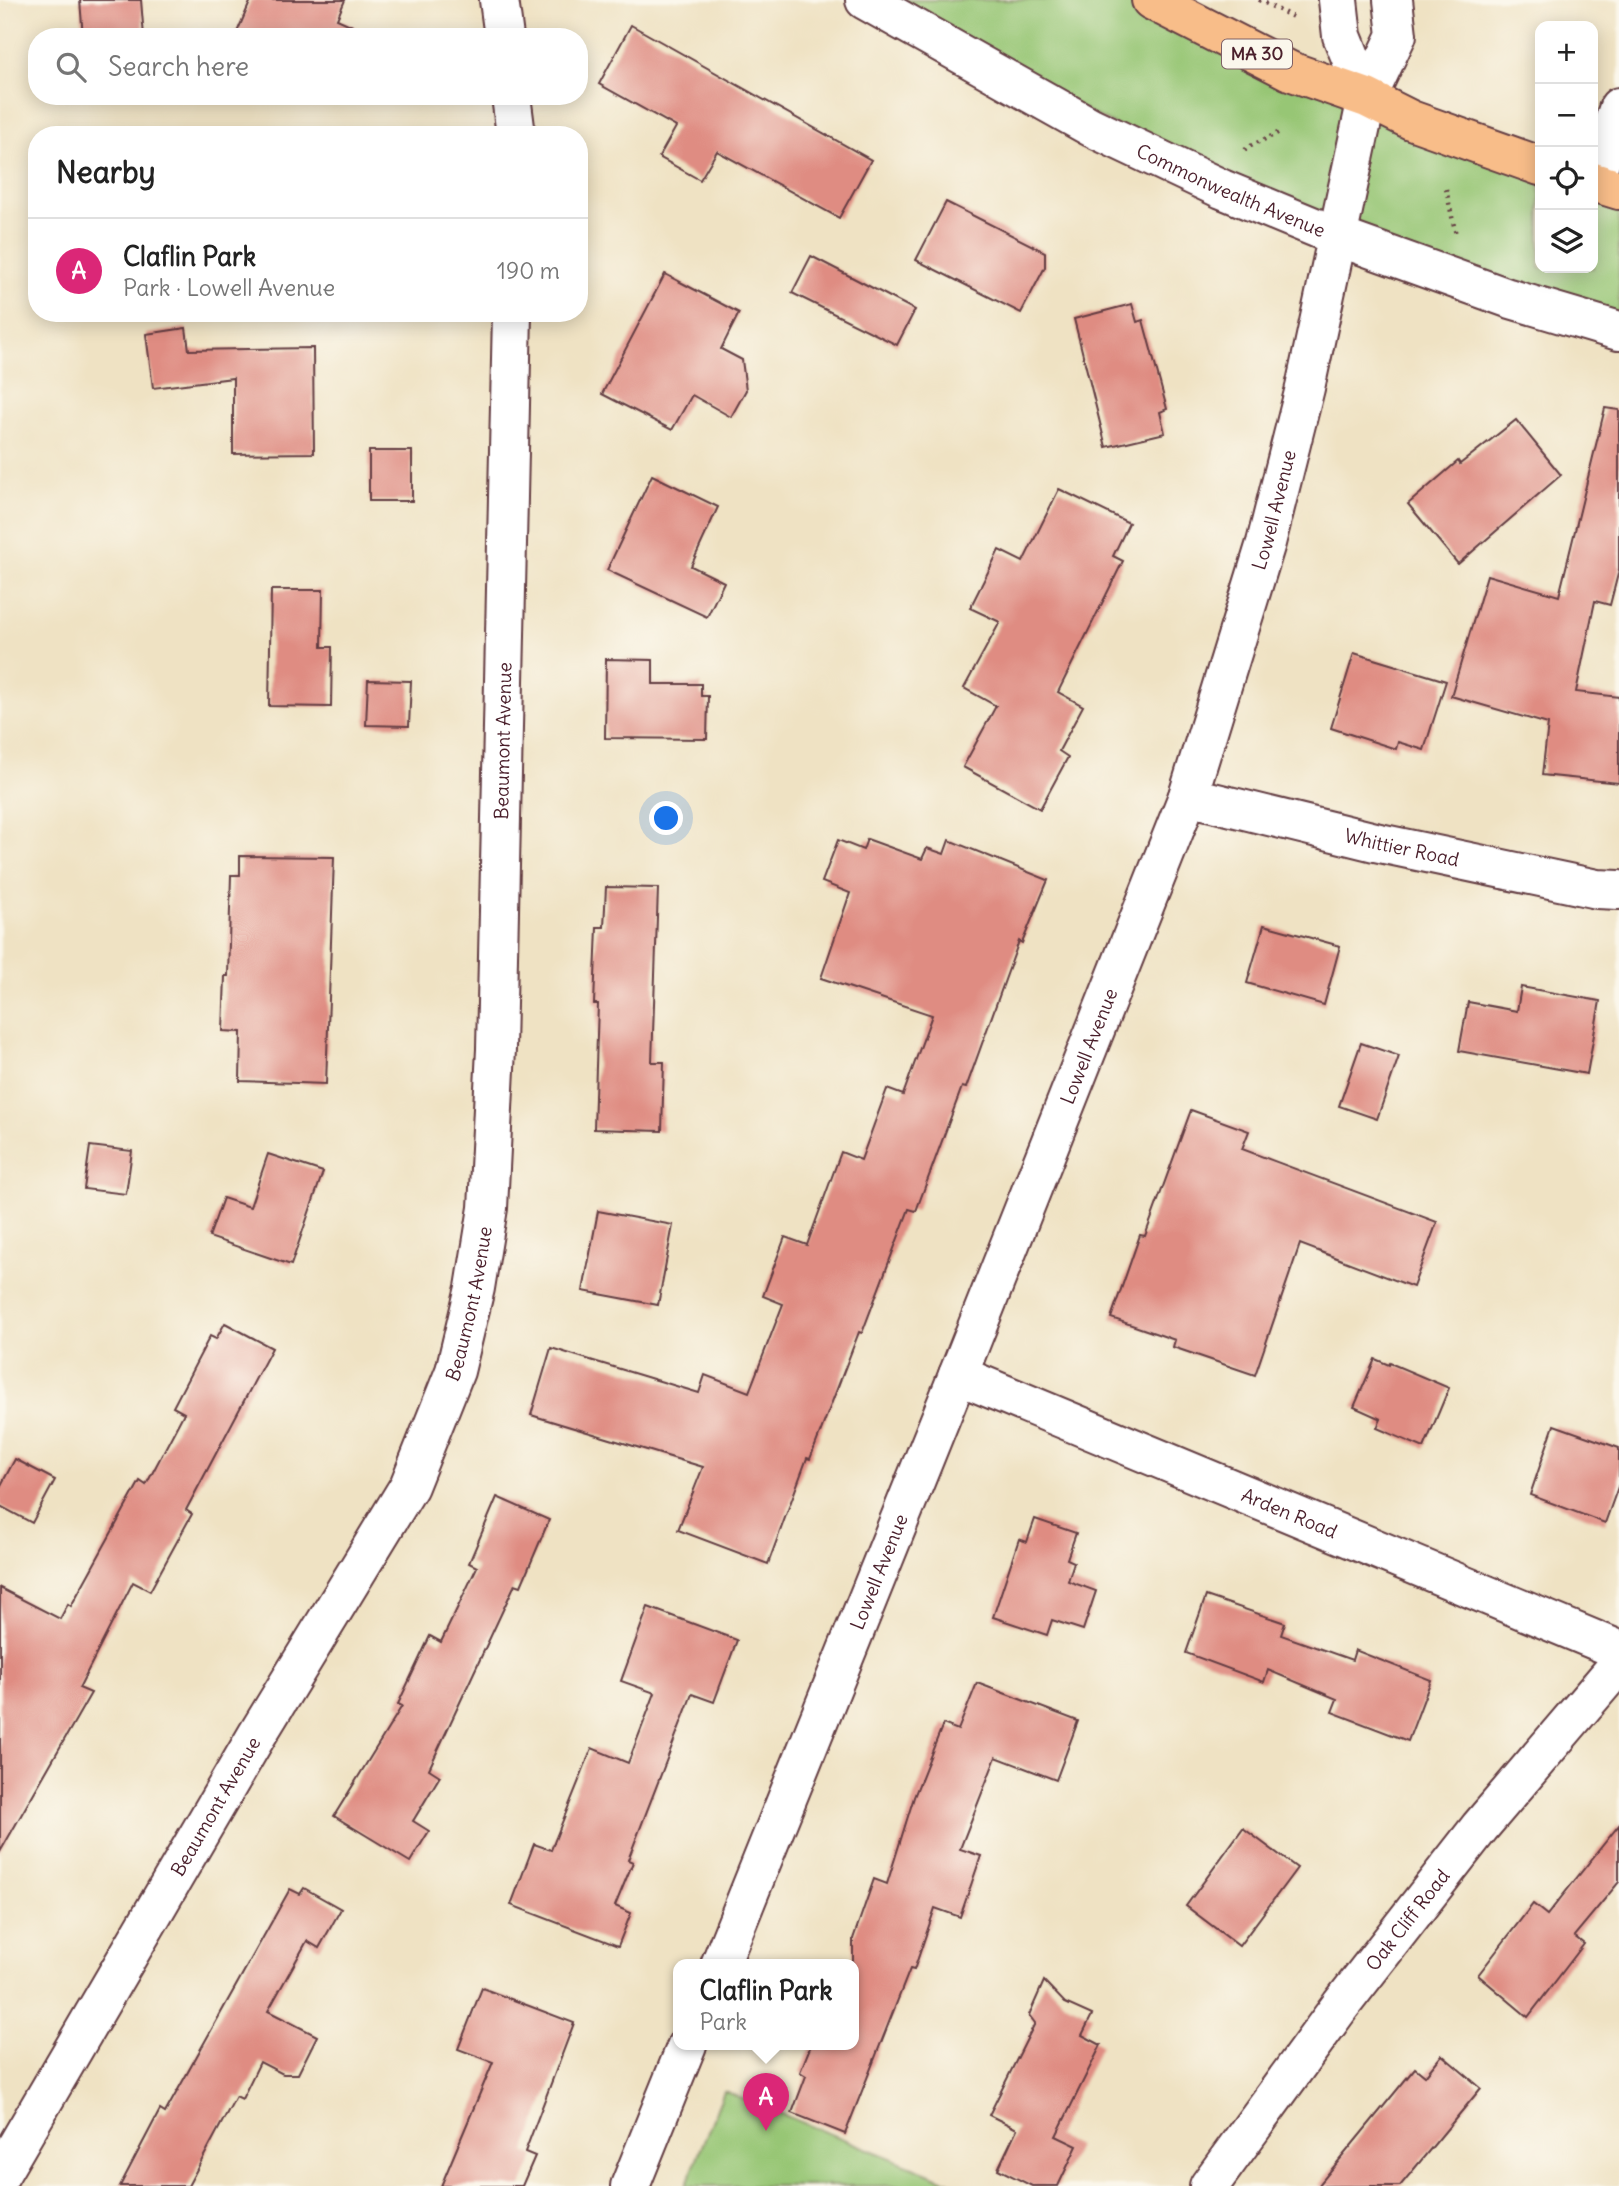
<!DOCTYPE html>
<html lang="en">
<head>
<meta charset="utf-8">
<style>
	:root { --surface:#fff; --page:#f2f2f2; --text:#222; --muted:#767676; --line:#e0e0e0; --accent:#db2777 }
	body { margin:0; font-family:Delius,sans-serif; background:var(--page); color:var(--text) }
	.controls { position:absolute; right:21px; top:21px; display:grid; overflow:hidden; border-radius:14px; box-shadow:0 4px 18px #0003 }
	.controls button { width:63px; height:63px; display:grid; place-items:center; padding:0; border:0; border-bottom:2px solid var(--line); background:var(--surface); color:var(--text); font:35px sans-serif }
	.you { position:absolute; left:667px; top:819px; width:24px; height:24px; margin:-18px; border:5px solid #fff; border-radius:50%; background:#1a73e8; box-shadow:0 0 0 10px #1a73e833 }
	.badge { display:grid; place-items:center; width:46px; height:46px; border-radius:50%; background:var(--accent); color:#fff; font-size:23px; font-weight:700 }
	.pin { position:absolute; translate:-50% -58px; filter:drop-shadow(0 2px 4px #0008) }
	.pin::after { content:''; position:absolute; top:37px; width:24px; height:21px; background:inherit; clip-path:polygon(0 0,100% 0,50% 100%) }
	.popup { position:absolute; left:673px; top:1959px; width:186px; height:91px; box-sizing:border-box; display:grid; place-content:center; border-radius:14px; background:var(--surface); filter:drop-shadow(0 2px 5px #0005); font-size:23px; white-space:nowrap; color:var(--muted) }
	.popup b { font-size:26px; color:var(--text) }
	.popup::after { content:''; position:absolute; left:50%; top:100%; margin-left:-14px; border:14px solid transparent; border-top-color:var(--surface) }
	.list { margin:0; padding:0; list-style:none }
	h2 { display:flex; justify-content:space-between; align-items:center; height:91px; margin:0; padding:0 28px; font-size:30px }
	h2 small { font-size:23px; font-weight:400; color:var(--muted) }
	.list li { display:grid; grid-template-columns:46px 1fr auto; gap:21px; align-items:center; box-sizing:border-box; height:105px; padding:0 28px; border-top:2px solid var(--line) }
	.list b { display:block; font-size:26px; white-space:nowrap }
	.list p { margin:0; font-size:23px; white-space:nowrap; color:var(--muted) }
	.list em { font-size:23px; font-style:normal; color:var(--muted) }
	.icon { flex:none; width:38px; height:38px; fill:none; stroke:currentColor; stroke-width:2; stroke-linecap:round; stroke-linejoin:round }
	.map { position:relative; flex:none; width:1619px; height:2186px; overflow:hidden }
	.search { position:absolute; background:var(--surface); box-shadow:0 4px 18px #0003; left:28px; top:28px; width:560px; height:77px; display:flex; align-items:center; gap:18px; box-sizing:border-box; padding:0 24px; border-radius:28px; color:var(--muted); font-size:26px }
	.panel { position:absolute; background:var(--surface); box-shadow:0 4px 18px #0003; left:28px; top:126px; width:560px; height:196px; border-radius:28px }
	.map>svg:first-child { display:block }
	.green { fill:#97c674; stroke:#707250; stroke-width:2 }
	.building { fill:#df8c82 }
	.lines { fill:none; stroke-linecap:round; stroke-linejoin:round }
	.minor-casing { stroke:#633c42; stroke-width:42 }
	.major-casing { stroke:#633c42; stroke-width:42 }
	.path { stroke:#633c42; stroke-width:4.5; stroke-dasharray:2 5; stroke-linecap:butt }
	.minor { stroke:#fff; stroke-width:38 }
	.major { stroke:#f8bd89; stroke-width:38 }
	.labels { text-anchor:middle; stroke-width:5; stroke-linejoin:round; paint-order:stroke }
	.shield { fill:#fbf7ec; stroke:#7f6065; stroke-width:2 }
	.shield-label { font-size:18px; font-weight:bold; fill:#4a1f2b }
	.street-label { font-size:19px; fill:#4a1f2b; stroke:#fbf7ec }
</style>
</head>
<body>
<div class="map">
<svg width="1619" height="2186" viewBox="0 0 1619 2186">
	<rect width="100%" height="100%" fill="#fbf7ec"/>
	<filter id="ink" filterUnits="userSpaceOnUse"><feTurbulence type="fractalNoise" baseFrequency=".0143" numOctaves="2"/><feDisplacementMap in="SourceGraphic" scale="14" xChannelSelector="R" yChannelSelector="G"/><feConvolveMatrix kernelMatrix="1 2 1 2 8 2 1 2 1" color-interpolation-filters="sRGB"/></filter>
	<filter id="wash" filterUnits="userSpaceOnUse"><feTurbulence type="fractalNoise" baseFrequency=".00686" numOctaves="4" result="noise"/><feDisplacementMap in="SourceGraphic" scale="28" xChannelSelector="R" yChannelSelector="G"/><feGaussianBlur stdDeviation="1.57" result="paint"/><feColorMatrix in="noise" values="0 0 0 0 0 0 0 0 0 0 0 0 0 0 0 0 0 1.4 0 .05"/><feComposite in="paint" operator="in"/></filter>
	<g filter="url(#wash)">
		<rect width="100%" height="100%" fill="#efe2c3"/>
		<g class="green">
			<polygon points="865,0 1151,0 1540,166 1540,268 1593,268 1593,182 1619,190 1619,331 1336,236"/>
			<polygon points="724,2091 960,2186 686,2186"/>
		</g>
		<g id="blocks">
			<g class="building">
				<polygon points="80,0 141,0 144,37 83,37"/>
				<polygon points="251,0 345,0 337,19 377,37 235,37"/>
				<polygon points="631,25 871,160 839,218 717,151 700,180 659,157 676,127 599,84"/>
				<polygon points="946,202 1045,252 1045,267 1021,313 916,260"/>
				<polygon points="811,256 915,310 897,345 792,293"/>
				<polygon points="665,274 739,313 721,349 742,360 746,390 731,417 692,395 672,430 602,394"/>
				<polygon points="1132,304 1137,322 1143,320 1167,409 1160,412 1165,433 1106,447 1074,319"/>
				<polygon points="186,328 189,350 313,348 314,453 233,454 233,378 153,388 146,334"/>
				<polygon points="1605,408 1619,410 1619,570 1610,605 1595,601 1576,692 1619,697 1619,783 1542,775 1548,724 1451,696 1487,575 1559,596"/>
				<polygon points="1516,420 1561,475 1458,564 1408,504 1458,461 1460,464"/>
				<rect x="369" y="451" width="43" height="50"/>
				<polygon points="652,475 718,507 691,566 724,582 707,617 607,570"/>
				<polygon points="1059,489 1129,523 1113,556 1123,561 1058,692 1083,706 1059,751 1068,757 1040,809 963,767 996,706 964,688 1000,622 970,608 999,550 1023,562"/>
				<polygon points="271,590 323,590 322,647 332,647 331,707 269,706"/>
				<polygon points="1354,653 1446,681 1424,750 1398,742 1396,749 1331,728"/>
				<polygon points="606,659 653,660 653,684 701,684 701,696 708,696 707,739 605,738"/>
				<polygon points="368,680 411,681 409,726 366,725"/>
				<polygon points="867,839 922,859 927,848 944,854 949,840 1048,880 1022,943 1019,941 966,1088 962,1087 916,1211 909,1209 862,1333 859,1332 810,1459 807,1458 768,1564 678,1530 703,1467 531,1415 551,1348 699,1393 705,1375 749,1392 783,1304 763,1296 785,1237 807,1245 841,1152 861,1160 887,1089 903,1095 932,1015 821,978 850,893 822,882 838,840 863,850"/>
				<polygon points="240,856 334,857 326,1084 240,1081 241,1032 223,1031 225,976 228,976 231,875 240,875"/>
				<polygon points="606,887 658,888 652,1062 664,1062 662,1131 594,1129 598,1004 594,1004 597,927 604,927"/>
				<polygon points="1264,925 1340,946 1324,1005 1247,983"/>
				<polygon points="1521,987 1600,1001 1587,1074 1459,1051 1468,1002 1517,1011"/>
				<polygon points="1361,1043 1399,1056 1377,1119 1339,1106"/>
				<polygon points="1191,1110 1249,1131 1242,1149 1437,1222 1413,1287 1300,1244 1255,1375 1173,1347 1175,1340 1111,1318 1140,1235 1145,1236"/>
				<polygon points="90,1146 132,1151 126,1194 84,1189"/>
				<polygon points="268,1154 323,1172 291,1265 209,1237 223,1198 250,1207"/>
				<polygon points="598,1211 673,1225 658,1305 583,1291"/>
				<polygon points="225,1323 272,1348 186,1510 192,1514 150,1591 133,1582 79,1688 91,1693 0,1852 0,1588 60,1619 68,1604 71,1606 140,1481 146,1485 184,1413 173,1407 210,1336 216,1339"/>
				<polygon points="1375,1359 1389,1365 1390,1363 1449,1388 1424,1448 1377,1428 1381,1419 1354,1407"/>
				<polygon points="1554,1425 1619,1448 1619,1484 1605,1523 1530,1495"/>
				<polygon points="15,1459 55,1480 32,1523 0,1506 0,1487"/>
				<polygon points="497,1497 549,1520 521,1586 515,1584 429,1769 440,1776 413,1821 429,1831 410,1862 334,1816 402,1706 398,1704 430,1636 441,1642 477,1567 469,1563"/>
				<polygon points="1035,1519 1076,1533 1067,1559 1074,1562 1068,1581 1096,1591 1083,1630 1052,1620 1047,1635 993,1617 1019,1539 1027,1542"/>
				<polygon points="1206,1596 1285,1623 1281,1635 1352,1660 1355,1650 1431,1680 1408,1741 1332,1712 1337,1699 1268,1670 1264,1682 1186,1653"/>
				<polygon points="648,1607 737,1640 714,1702 692,1694 628,1860 633,1862 615,1906 631,1913 618,1946 511,1905 534,1844 551,1850 592,1748 628,1763 655,1693 621,1681"/>
				<polygon points="977,1683 1078,1721 1056,1780 996,1757 960,1849 981,1856 960,1917 935,1908 914,1970 910,1969 845,2134 792,2113 806,2076 800,2072 811,2045 853,2045 853,1939 874,1879 887,1884 914,1797 943,1724 958,1730"/>
				<polygon points="1619,1825 1619,1882 1574,1936 1584,1944 1528,2017 1478,1975 1533,1904 1547,1915"/>
				<polygon points="1243,1828 1297,1868 1239,1946 1186,1906"/>
				<polygon points="304,1888 341,1909 319,1948 307,1941 268,2011 317,2036 298,2074 283,2074 260,2062 242,2099 236,2096 188,2186 120,2186 160,2110 165,2113 290,1889 300,1894"/>
				<polygon points="1044,1981 1065,2003 1092,2015 1082,2035 1101,2045 1056,2136 1077,2146 1058,2186 1032,2186 998,2169 1017,2129 989,2115 1035,2023 1029,2015"/>
				<polygon points="482,1988 574,2023 525,2152 535,2156 522,2186 441,2186 493,2062 458,2049"/>
				<polygon points="1442,2055 1481,2088 1400,2186 1318,2186 1415,2068 1425,2076"/>
			</g>
		</g>
	</g>
	<g filter="url(#ink)">
		<use href="#blocks" fill-opacity="0" stroke="#633c42" stroke-width="2"/>
		<g class="lines">
			<g class="minor-casing">
				<g id="minor">
					<polyline points="499,0 504,37"/>
					<path id="s1" d="M865 0 1091 127 1222 189 1336 236 1508 298 1619 331"/>
					<polyline points="1338,0 1342,36 1367,98"/>
					<polyline points="511,96 516,135"/>
					<polyline points="1593,182 1619,107"/>
					<path id="s2" d="M1188 796 1375 842 1597 889 1619 890"/>
					<path id="s3" d="M958 1375 1619 1650"/>
					<path id="s4" d="M720 1965 958 1375 1188 796 1266 543 1305 388 1367 98 1397 35 1393 0"/>
					<path id="s5" d="M0 2175 257 1735 409 1486 455 1371 475 1288 488 1208 496 1049 512 313"/>
					<polyline points="630,2186 687,2045"/>
					<path id="s6" d="M1209 2186 1341 2005 1480 1827 1619 1664"/>
				</g>
			</g>
			<g class="major-casing">
				<g id="major">
					<polyline points="1151,0 1290,71 1367,98 1411,120 1540,166"/>
					<polyline points="1593,182 1619,190"/>
				</g>
			</g>
			<g class="path">
				<polyline points="1259,0 1295,18"/>
				<path d="M1245 150C1255 142 1270 138 1281 131"/>
				<polyline points="1446,189 1456,235"/>
			</g>
			<use href="#minor" class="minor"/>
			<use href="#major" class="major"/>
		</g>
	</g>
	<g class="labels">
		<rect class="shield" x="1222" y="39.5" width="70" height="29" rx="5"/>
		<g class="shield-label">
			<text x="1257" y="60">MA 30</text>
		</g>
		<g class="street-label">
			<text dy="7" stroke="none"><textPath href="#s1" startOffset="413">Commonwealth Avenue</textPath></text>
			<text dy="7" stroke="none"><textPath href="#s4" startOffset="1558">Lowell Avenue</textPath></text>
			<text dy="7" stroke="none"><textPath href="#s5" startOffset="1559">Beaumont Avenue</textPath></text>
			<text dy="7" stroke="none"><textPath href="#s2" startOffset="220">Whittier Road</textPath></text>
			<text dy="7" stroke="none"><textPath href="#s4" startOffset="990">Lowell Avenue</textPath></text>
			<text dy="7" stroke="none"><textPath href="#s5" startOffset="994">Beaumont Avenue</textPath></text>
			<text dy="7" stroke="none"><textPath href="#s3" startOffset="359">Arden Road</textPath></text>
			<text dy="7" stroke="none"><textPath href="#s4" startOffset="424">Lowell Avenue</textPath></text>
			<text dy="7" stroke="none"><textPath href="#s5" startOffset="427">Beaumont Avenue</textPath></text>
			<text dy="7" stroke="none"><textPath href="#s6" startOffset="332">Oak Cliff Road</textPath></text>
		</g>
	</g>
</svg>
<div class="controls">
<button>+</button>
<button>−</button>
<button><svg class="icon" aria-label="locate" viewBox="0 0 24 24"><circle cx="12" cy="12" r="6"/><path d="M12 2v4M12 18v4M2 12h4M18 12h4"/></svg></button>
<button><svg class="icon" aria-label="layers" viewBox="0 0 24 24"><path d="M12 4l9 5-9 5-9-5zM3 14l9 5 9-5"/></svg></button>
</div>
<div class="you"></div>
<div class="pin badge" style="left:766px;top:2131px">A</div>
<div class="popup"><b>Claflin Park</b>Park</div>
<div class="search"><svg class="icon" aria-label="search" viewBox="0 0 24 24"><circle cx="10" cy="10" r="6"/><path d="M15 15l6 6"/></svg>Search here</div>
<section class="panel">
<h2>Nearby<small></small></h2>
<ul class="list">
<li><span class="badge">A</span><div><b>Claflin Park</b><p>Park · Lowell Avenue</p></div><em>190 m</em></li>
</ul>
</section>
</div>
</body>
</html>
